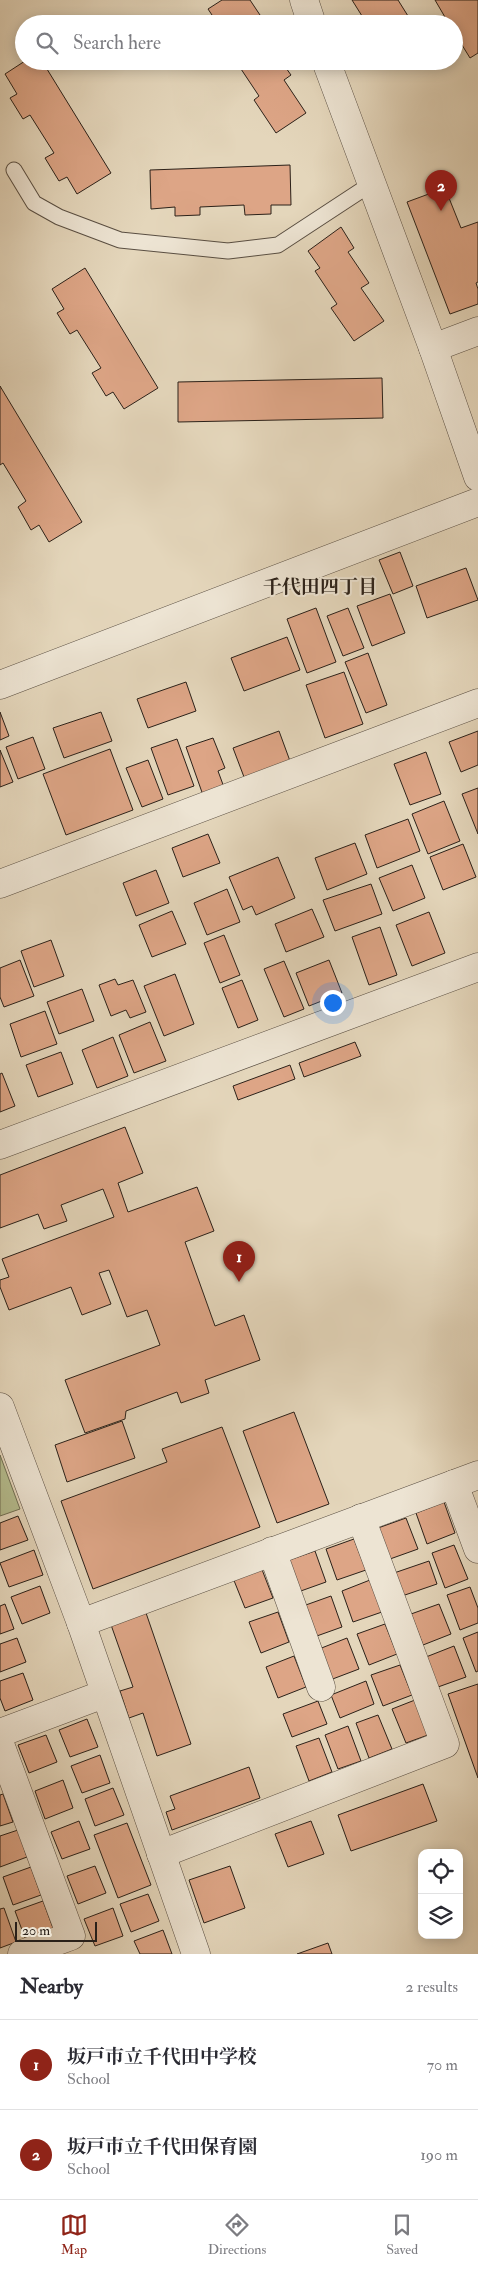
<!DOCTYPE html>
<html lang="en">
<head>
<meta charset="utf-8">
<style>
	:root { --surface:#fff; --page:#f2f2f3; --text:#2b2b33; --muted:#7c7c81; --line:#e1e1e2; --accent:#8f2418 }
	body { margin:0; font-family:"IM FELL Double Pica","Noto Serif JP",serif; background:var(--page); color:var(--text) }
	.controls { position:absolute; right:15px; bottom:15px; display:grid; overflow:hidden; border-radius:10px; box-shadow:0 2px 12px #0003 }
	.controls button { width:45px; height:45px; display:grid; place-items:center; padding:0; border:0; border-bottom:1px solid var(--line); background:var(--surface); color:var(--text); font:25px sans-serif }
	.scale { position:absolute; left:15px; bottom:12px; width:82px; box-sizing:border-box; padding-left:5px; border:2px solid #2b2119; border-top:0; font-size:14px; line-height:18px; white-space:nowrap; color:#2b2119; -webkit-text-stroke:4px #ede4d3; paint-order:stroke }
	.you { position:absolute; left:332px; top:1002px; width:18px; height:18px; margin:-12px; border:4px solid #fff; border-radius:50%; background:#1a73e8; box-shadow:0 0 0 8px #1a73e833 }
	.badge { display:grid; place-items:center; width:32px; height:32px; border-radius:50%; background:var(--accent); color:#fff; font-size:16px; font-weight:700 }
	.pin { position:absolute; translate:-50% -41px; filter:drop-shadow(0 1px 2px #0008) }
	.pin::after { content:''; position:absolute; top:26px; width:18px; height:15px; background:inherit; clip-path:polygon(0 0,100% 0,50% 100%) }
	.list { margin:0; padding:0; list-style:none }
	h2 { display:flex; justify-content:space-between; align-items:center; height:65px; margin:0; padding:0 20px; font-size:21px }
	h2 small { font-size:16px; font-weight:400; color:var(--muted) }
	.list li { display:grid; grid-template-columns:32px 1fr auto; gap:15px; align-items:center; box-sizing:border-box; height:90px; padding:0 20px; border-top:1px solid var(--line) }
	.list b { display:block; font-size:19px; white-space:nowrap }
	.list p { margin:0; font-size:16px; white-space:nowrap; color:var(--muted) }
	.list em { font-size:16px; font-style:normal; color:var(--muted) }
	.icon { flex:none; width:28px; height:28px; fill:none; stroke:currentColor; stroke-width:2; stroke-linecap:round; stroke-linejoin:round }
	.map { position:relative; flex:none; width:478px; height:1954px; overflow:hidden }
	.search { position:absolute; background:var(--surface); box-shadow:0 2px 12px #0003; left:15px; right:15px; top:15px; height:55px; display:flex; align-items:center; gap:12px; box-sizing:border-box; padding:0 18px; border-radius:28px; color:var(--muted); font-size:19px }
	.sheet { height:245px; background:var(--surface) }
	nav { display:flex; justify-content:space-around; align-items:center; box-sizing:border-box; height:70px; border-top:1px solid var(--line); background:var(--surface); font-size:14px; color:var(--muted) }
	nav a { display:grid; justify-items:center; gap:2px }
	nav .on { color:var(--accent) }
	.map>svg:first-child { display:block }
	.green { fill:#b5bd8f; stroke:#706f54 }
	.building { fill:#dda586; stroke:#2b2119 }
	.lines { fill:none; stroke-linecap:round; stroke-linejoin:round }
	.service-casing { stroke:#594e42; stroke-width:17 }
	.minor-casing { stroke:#594e42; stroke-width:29 }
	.tertiary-casing { stroke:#594e42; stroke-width:29 }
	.service { stroke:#ede4d3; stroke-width:15 }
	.minor { stroke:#ede4d3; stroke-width:28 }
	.tertiary { stroke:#ede4d3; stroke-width:28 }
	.labels { text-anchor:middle; stroke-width:4; stroke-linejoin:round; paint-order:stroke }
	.neighbourhood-label { font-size:19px; font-weight:bold; fill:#2b2119; stroke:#ede4d3 }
</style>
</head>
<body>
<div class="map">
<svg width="478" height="1954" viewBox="0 0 478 1954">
	<rect width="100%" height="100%" fill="#e4d6bb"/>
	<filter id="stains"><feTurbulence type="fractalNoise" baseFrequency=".004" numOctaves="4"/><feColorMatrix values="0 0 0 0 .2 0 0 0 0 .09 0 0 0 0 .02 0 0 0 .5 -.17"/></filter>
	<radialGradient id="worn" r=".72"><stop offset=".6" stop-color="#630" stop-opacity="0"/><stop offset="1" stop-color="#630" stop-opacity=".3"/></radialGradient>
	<polygon class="green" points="0,1455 20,1509 0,1516"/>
	<g class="building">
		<polygon points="222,0 250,0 266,24 218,24 208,9"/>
		<polygon points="352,0 398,0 413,24 367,24"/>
		<polygon points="435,0 478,0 478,53 470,58 454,32 454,24 449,24"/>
		<polygon points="25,61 42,61 111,173 77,194 67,177 59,181 45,158 54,153 30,115 23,119 10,98 17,94 5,74"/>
		<polygon points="240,61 281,61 291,75 284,80 306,113 276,133 254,100 259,96 237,63"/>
		<polygon points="290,165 291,205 271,205 271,214 245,215 244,205 200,207 200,215 175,216 175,207 151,209 150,170"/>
		<polygon points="445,188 461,228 478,222 478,282 476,283 478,289 478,304 450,314 407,202"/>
		<polygon points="341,227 354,248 348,252 369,283 361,288 384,321 354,341 331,308 337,304 315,271 320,268 308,251"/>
		<polygon points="85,268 158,388 124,409 113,392 106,396 92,373 101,368 77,330 70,334 57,313 64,309 52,289"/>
		<polygon points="382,378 383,418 178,422 178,382"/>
		<polygon points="0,386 82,522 49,542 39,525 31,530 18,507 26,501 3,463 0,465"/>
		<polygon points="400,552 413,586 393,594 379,560"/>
		<polygon points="466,568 478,600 427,618 416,586"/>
		<polygon points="390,594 405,633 372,646 357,606"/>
		<polygon points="316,608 336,662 307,673 287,619"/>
		<polygon points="348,608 364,648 343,656 327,616"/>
		<polygon points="287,637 300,670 244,691 231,658"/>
		<polygon points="368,653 387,705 366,713 345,662"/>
		<polygon points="344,672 363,724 325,738 306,685"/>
		<polygon points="186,682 196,711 148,728 137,699"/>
		<polygon points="0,712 9,736 0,740"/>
		<polygon points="101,712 112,741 64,758 53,728"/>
		<polygon points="279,731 290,761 244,777 233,748"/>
		<polygon points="478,731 478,765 461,772 449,742"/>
		<polygon points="33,737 45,769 18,779 6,747"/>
		<polygon points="213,738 225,768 218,771 225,790 204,798 186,747"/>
		<polygon points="177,739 194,786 168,795 151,748"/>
		<polygon points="110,749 133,810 66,835 43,774"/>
		<polygon points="0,750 13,782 0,787"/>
		<polygon points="426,752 441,794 410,805 394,764"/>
		<polygon points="148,760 163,799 142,807 126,768"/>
		<polygon points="478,788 478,834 462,794"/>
		<polygon points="444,801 460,841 428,854 412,814"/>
		<polygon points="408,819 420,851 377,868 365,835"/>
		<polygon points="208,834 220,863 183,877 172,848"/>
		<polygon points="355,843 367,874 327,890 315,858"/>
		<polygon points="463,844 476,877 443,890 430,857"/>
		<polygon points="278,857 295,898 256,915 252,906 243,910 229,877"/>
		<polygon points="412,865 425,898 393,911 379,878"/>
		<polygon points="156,870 169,903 136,916 123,883"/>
		<polygon points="371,884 382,914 335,931 323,900"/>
		<polygon points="227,889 240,922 207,935 194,903"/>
		<polygon points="312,909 324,937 286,952 275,924"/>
		<polygon points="172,911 186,944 152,957 139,925"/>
		<polygon points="429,912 445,953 412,966 396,925"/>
		<polygon points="380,927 397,975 369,985 352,937"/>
		<polygon points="224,935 240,975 220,983 204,943"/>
		<polygon points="51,940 64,976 34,987 21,951"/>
		<polygon points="20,960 34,996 4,1007 0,997 0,968"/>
		<polygon points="329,960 342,993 309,1006 296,973"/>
		<polygon points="284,961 304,1009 284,1017 264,969"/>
		<polygon points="175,974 194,1024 164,1036 144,986"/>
		<polygon points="115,979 118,985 133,980 146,1012 130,1018 126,1010 111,1016 99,985"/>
		<polygon points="242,980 258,1020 238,1028 222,988"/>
		<polygon points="82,989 94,1021 59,1034 47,1002"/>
		<polygon points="45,1011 57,1044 21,1057 10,1024"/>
		<polygon points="150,1022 166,1061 134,1073 119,1035"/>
		<polygon points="113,1037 128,1076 97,1088 82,1050"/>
		<polygon points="355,1042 361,1056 304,1077 299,1063"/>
		<polygon points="61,1052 73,1084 38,1097 26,1065"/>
		<polygon points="290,1065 295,1079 238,1100 233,1086"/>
		<polygon points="2,1073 15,1106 0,1112 0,1074"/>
		<polygon points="125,1127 143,1173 118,1183 128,1212 197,1187 214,1231 185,1242 215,1326 244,1315 260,1360 205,1380 209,1393 181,1403 177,1392 126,1411 125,1419 85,1433 65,1380 160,1345 147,1310 127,1317 109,1270 99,1273 111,1304 82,1315 71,1287 9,1310 0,1287 0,1280 9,1277 2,1259 114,1217 103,1189 61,1205 67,1221 44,1229 38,1214 0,1228 0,1175"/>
		<polygon points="294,1412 329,1504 277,1523 243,1431"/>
		<polygon points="122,1421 135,1458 67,1482 55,1445"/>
		<polygon points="222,1427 260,1527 93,1589 61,1501 167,1462 162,1449"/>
		<polygon points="444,1502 455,1533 427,1544 416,1513"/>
		<polygon points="18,1516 28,1540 0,1550 0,1523"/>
		<polygon points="406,1518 418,1549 390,1559 378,1528"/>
		<polygon points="354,1539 366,1570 337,1580 326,1549"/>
		<polygon points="454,1545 468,1579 445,1588 432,1553"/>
		<polygon points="34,1550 43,1575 9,1587 0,1563"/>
		<polygon points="315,1551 326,1582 298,1592 286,1561"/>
		<polygon points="429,1561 437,1584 402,1596 394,1573"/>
		<polygon points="261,1567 273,1598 245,1608 233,1578"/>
		<polygon points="370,1580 382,1612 353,1622 342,1591"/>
		<polygon points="40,1586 50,1613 22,1624 11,1597"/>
		<polygon points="470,1587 478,1608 478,1623 460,1630 447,1595"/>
		<polygon points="331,1596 342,1627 314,1637 303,1606"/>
		<polygon points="5,1604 14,1629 0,1634 0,1606"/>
		<polygon points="439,1604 451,1634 423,1645 411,1614"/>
		<polygon points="145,1610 191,1744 157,1756 143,1713 129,1718 120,1691 133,1687 110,1622"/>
		<polygon points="278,1612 289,1642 261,1653 249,1622"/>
		<polygon points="385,1624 397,1654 369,1665 357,1634"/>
		<polygon points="478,1632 478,1671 476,1672 463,1638"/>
		<polygon points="17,1638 26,1662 0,1672 0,1644"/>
		<polygon points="347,1638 359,1669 330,1680 319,1649"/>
		<polygon points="454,1646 466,1677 438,1687 426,1657"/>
		<polygon points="294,1656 306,1687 278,1698 266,1667"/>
		<polygon points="400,1665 412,1695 383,1706 371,1675"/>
		<polygon points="23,1673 33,1700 5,1711 0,1698 0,1681"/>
		<polygon points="366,1681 374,1704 340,1718 331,1695"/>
		<polygon points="478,1684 478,1778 448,1694"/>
		<polygon points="415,1700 428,1735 406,1743 392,1709"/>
		<polygon points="318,1701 327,1724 292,1737 283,1714"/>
		<polygon points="378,1715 392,1749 369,1758 356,1723"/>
		<polygon points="87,1719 98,1747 70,1757 59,1730"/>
		<polygon points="348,1726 361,1761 338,1769 325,1735"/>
		<polygon points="46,1735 57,1762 29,1773 18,1745"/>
		<polygon points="319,1738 332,1772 309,1781 296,1746"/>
		<polygon points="100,1755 110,1783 82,1793 71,1766"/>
		<polygon points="249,1767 260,1798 172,1830 166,1812 175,1809 170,1796"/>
		<polygon points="63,1780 73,1808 45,1819 35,1791"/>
		<polygon points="423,1784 437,1821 351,1851 338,1815"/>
		<polygon points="113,1788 124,1815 95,1826 85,1799"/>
		<polygon points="3,1794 13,1822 0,1826 0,1795"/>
		<polygon points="79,1821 90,1849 62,1859 51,1832"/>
		<polygon points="311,1821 324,1854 288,1867 275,1834"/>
		<polygon points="127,1823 151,1885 118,1898 94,1835"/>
		<polygon points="18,1830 27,1857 0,1867 0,1836"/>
		<polygon points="95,1866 106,1893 78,1904 67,1876"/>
		<polygon points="230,1866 245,1908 204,1923 189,1880"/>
		<polygon points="31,1867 41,1895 13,1905 3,1877"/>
		<polygon points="148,1894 159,1921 131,1932 120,1904"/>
		<polygon points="43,1901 53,1928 25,1938 15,1911"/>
		<polygon points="4,1908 16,1942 0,1948 0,1909"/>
		<polygon points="113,1908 123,1936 95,1946 84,1919"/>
		<polygon points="163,1930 172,1954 140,1954 134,1941"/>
		<polygon points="328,1943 332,1954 297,1954"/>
	</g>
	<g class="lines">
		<g class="service-casing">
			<polyline id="service" points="14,170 34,203 59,217 120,240 228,251 278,245 371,184"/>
		</g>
		<g class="minor-casing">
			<g id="minor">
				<polyline points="304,0 312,24"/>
				<polyline points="326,61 433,348 478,477"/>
				<polyline points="433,348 478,331"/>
				<polyline points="0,685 478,502"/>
				<polyline points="0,884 478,703"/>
				<polyline points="0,1407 81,1623 196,1954"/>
				<polyline points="454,1484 478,1549"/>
				<polyline points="272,1551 321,1687"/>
				<polyline points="81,1623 478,1475"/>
				<polyline points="0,1733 104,1694"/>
				<polyline points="0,1744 71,1936 22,1954"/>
				<polyline points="161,1854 445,1744 361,1518"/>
			</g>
		</g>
		<g class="tertiary-casing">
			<polyline id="tertiary" points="0,1145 478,967"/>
		</g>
		<use href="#service" class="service"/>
		<use href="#minor" class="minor"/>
		<use href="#tertiary" class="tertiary"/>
	</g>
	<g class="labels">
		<g class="neighbourhood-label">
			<text x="320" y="593">千代田四丁目</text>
		</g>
	</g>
	<rect width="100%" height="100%" filter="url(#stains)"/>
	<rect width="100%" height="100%" fill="url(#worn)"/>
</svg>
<div class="controls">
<button><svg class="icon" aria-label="locate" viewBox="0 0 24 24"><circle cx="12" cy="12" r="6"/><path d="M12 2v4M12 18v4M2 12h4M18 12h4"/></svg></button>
<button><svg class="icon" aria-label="layers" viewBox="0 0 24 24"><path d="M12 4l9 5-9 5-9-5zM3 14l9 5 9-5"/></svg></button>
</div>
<div class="scale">20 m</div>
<div class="you"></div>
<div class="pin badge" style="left:239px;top:1282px">1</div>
<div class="pin badge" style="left:441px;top:211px">2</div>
<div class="search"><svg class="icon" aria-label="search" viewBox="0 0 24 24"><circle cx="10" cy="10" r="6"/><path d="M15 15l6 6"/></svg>Search here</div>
</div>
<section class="sheet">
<h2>Nearby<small>2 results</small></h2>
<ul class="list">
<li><span class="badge">1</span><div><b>坂戸市立千代田中学校</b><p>School</p></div><em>70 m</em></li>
<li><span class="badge">2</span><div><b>坂戸市立千代田保育園</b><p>School</p></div><em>190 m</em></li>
</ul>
</section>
<nav>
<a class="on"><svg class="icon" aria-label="map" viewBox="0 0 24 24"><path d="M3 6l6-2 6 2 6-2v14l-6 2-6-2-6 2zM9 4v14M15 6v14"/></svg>Map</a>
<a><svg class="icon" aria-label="directions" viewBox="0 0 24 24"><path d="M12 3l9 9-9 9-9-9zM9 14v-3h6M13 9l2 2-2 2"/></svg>Directions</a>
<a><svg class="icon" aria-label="saved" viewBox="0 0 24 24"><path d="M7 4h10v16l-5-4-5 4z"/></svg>Saved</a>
</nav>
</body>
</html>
